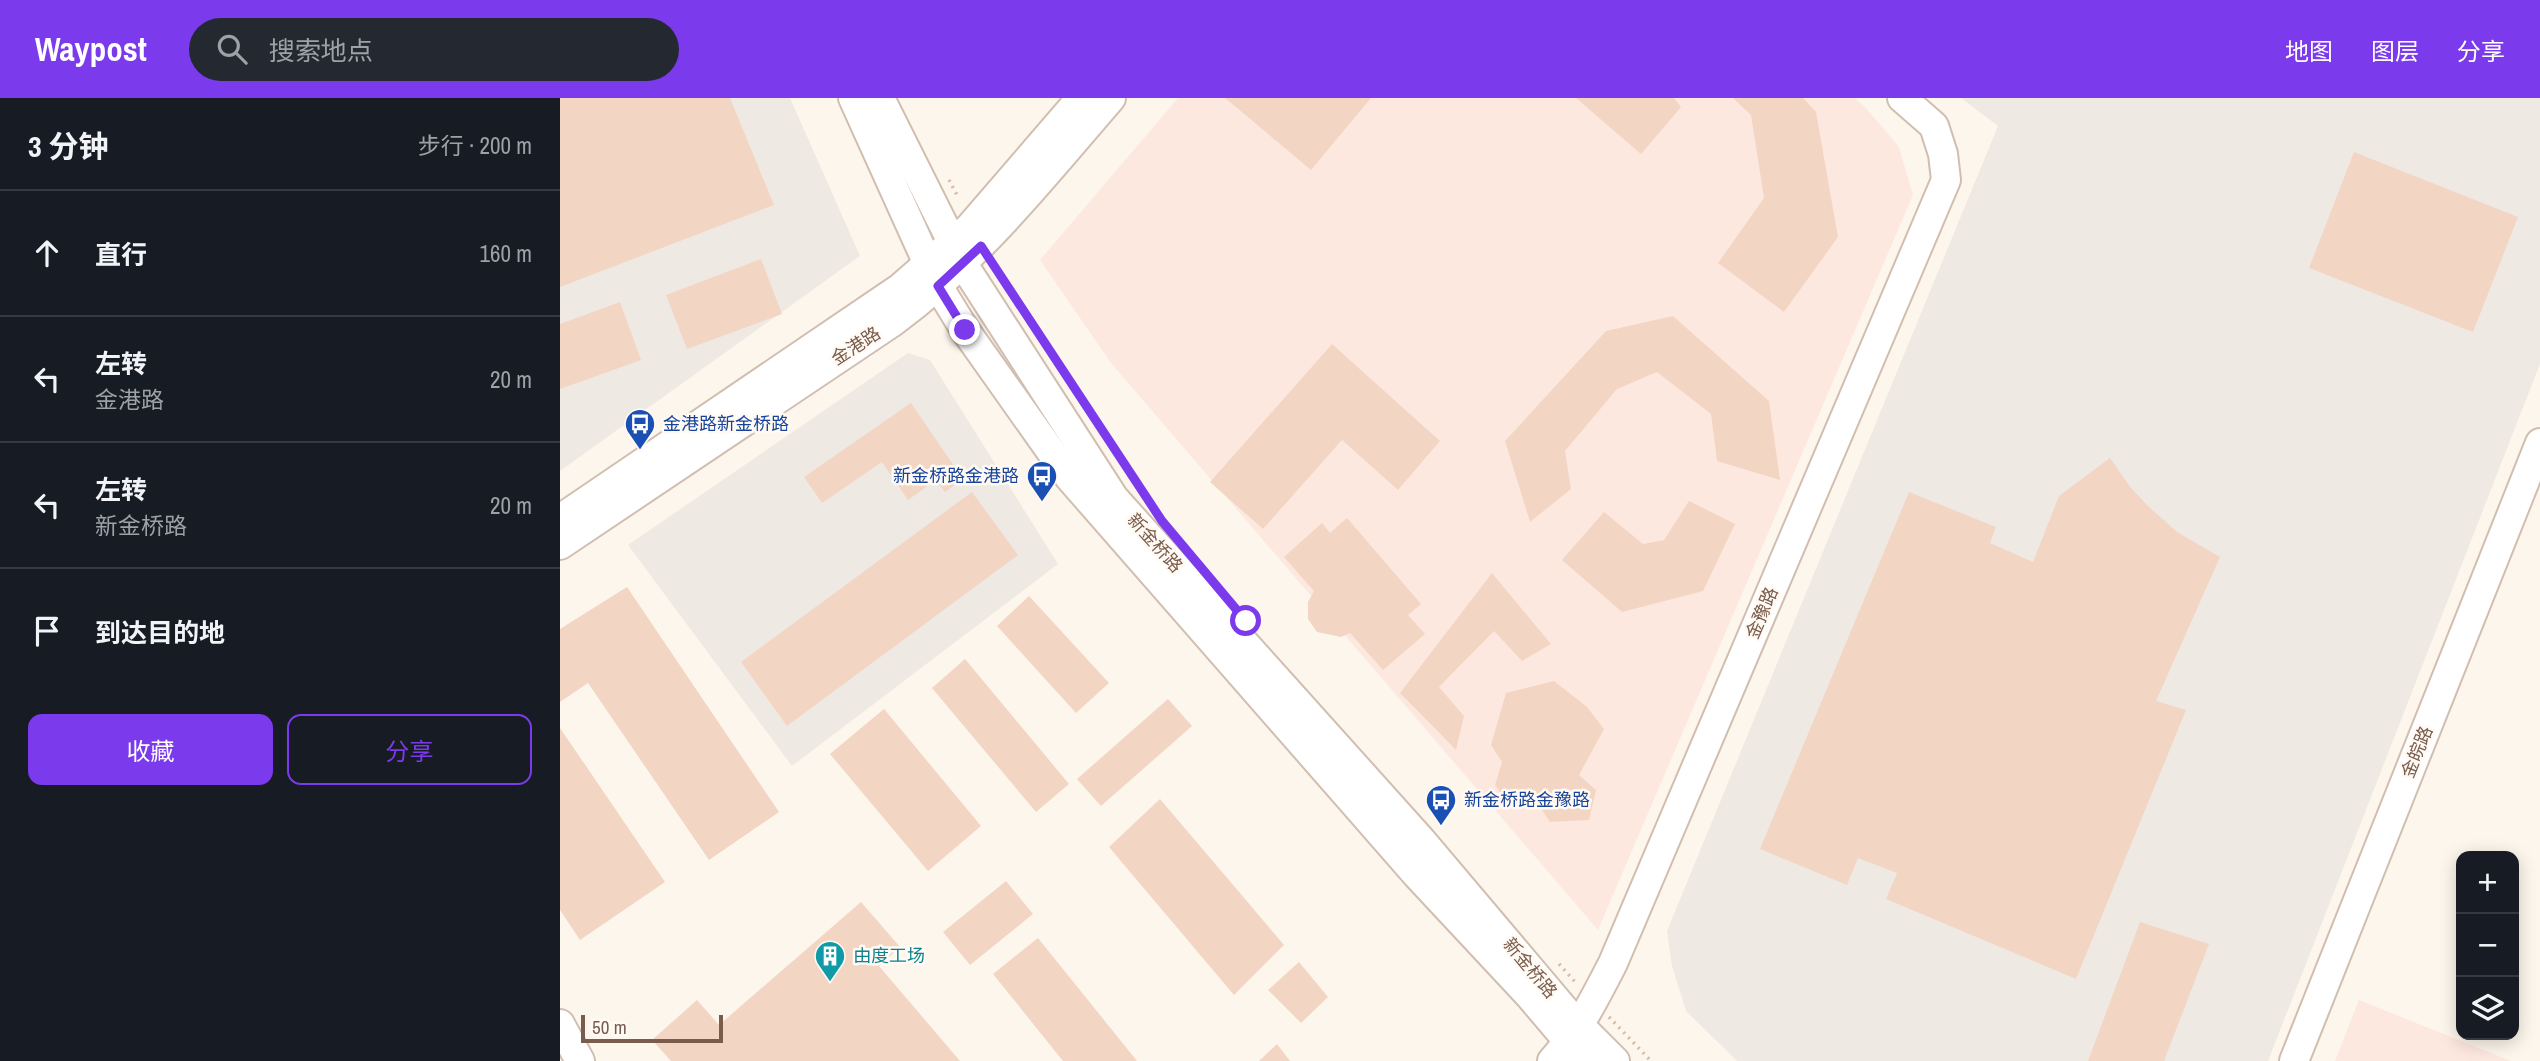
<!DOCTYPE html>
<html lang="zh">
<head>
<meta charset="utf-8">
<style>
	:root { --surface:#171b24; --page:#242831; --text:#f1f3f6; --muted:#9ea1a6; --line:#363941; --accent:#7c3aed }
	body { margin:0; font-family:"Archivo Narrow","Noto Sans SC",sans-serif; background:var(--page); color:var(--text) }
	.controls { position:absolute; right:21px; bottom:21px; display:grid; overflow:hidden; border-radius:14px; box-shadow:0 4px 18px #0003 }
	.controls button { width:63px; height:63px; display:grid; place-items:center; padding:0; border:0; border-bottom:2px solid var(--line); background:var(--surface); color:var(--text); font:35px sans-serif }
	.scale { position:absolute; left:21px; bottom:18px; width:142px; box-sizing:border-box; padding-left:7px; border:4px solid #7a5c4d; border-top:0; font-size:19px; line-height:24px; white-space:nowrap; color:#7a5c4d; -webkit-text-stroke:5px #fffaf3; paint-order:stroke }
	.stop { position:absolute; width:21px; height:21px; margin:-16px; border:5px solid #7c3aed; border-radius:50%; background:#fff }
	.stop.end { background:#7c3aed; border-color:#fff; box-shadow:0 2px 7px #0008 }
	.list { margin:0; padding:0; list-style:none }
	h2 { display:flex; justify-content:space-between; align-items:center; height:91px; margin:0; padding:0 28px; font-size:30px }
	h2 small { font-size:23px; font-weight:400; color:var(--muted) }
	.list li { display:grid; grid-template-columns:46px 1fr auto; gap:21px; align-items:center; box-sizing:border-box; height:126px; padding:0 28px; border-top:2px solid var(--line) }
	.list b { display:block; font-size:26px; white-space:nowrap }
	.list p { margin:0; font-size:23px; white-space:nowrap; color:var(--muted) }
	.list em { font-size:23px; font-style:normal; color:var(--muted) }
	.actions { display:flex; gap:14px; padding:21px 28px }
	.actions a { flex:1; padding:16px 0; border:2px solid var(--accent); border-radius:14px; text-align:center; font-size:24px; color:var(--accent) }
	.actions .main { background:var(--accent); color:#fff }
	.icon { flex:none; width:38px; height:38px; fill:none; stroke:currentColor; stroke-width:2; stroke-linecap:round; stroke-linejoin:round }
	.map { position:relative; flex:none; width:1980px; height:963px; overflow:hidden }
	header { display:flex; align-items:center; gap:42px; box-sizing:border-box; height:98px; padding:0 35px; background:var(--accent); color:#fff }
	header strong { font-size:33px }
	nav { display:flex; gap:38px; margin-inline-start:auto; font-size:24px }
	.search { width:490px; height:63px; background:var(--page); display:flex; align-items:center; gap:18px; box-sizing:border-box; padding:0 24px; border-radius:38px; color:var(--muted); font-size:26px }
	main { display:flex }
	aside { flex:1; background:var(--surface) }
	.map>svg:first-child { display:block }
	.commercial { fill:#fde8e0 }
	.industrial { fill:#efe9e4 }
	.building { fill:#f3d5c3 }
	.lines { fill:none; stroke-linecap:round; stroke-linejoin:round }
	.minor-casing { stroke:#d1beb0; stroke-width:32 }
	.path { stroke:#d9b8a5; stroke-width:3.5; stroke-dasharray:2 5; stroke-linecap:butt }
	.minor { stroke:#fff; stroke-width:28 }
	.route { stroke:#7c3aed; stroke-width:9 }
	.labels { text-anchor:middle; stroke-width:5; stroke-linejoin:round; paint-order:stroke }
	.street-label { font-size:18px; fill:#7a5c4d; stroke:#fffaf3 }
	.transit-label { font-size:18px; fill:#164399; stroke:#fffaf3; text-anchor:start }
	.culture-label { font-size:18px; fill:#0d838f; stroke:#fffaf3; text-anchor:start }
</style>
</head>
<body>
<header>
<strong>Waypost</strong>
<div class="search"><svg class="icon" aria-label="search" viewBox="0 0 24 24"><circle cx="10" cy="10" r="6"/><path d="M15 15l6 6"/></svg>搜索地点</div>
<nav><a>地图</a><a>图层</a><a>分享</a></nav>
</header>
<main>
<aside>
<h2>3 分钟<small>步行 · 200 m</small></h2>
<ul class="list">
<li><svg class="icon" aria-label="ahead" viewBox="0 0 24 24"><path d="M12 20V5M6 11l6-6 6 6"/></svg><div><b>直行</b></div><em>160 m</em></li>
<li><svg class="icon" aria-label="left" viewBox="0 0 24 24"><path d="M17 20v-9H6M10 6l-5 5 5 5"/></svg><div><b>左转</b><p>金港路</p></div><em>20 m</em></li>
<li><svg class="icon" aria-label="left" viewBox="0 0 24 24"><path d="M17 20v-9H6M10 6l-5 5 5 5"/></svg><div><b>左转</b><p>新金桥路</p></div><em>20 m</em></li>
<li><svg class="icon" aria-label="arrive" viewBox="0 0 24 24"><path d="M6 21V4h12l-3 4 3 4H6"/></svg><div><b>到达目的地</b></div></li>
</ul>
<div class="actions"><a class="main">收藏</a><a>分享</a></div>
</aside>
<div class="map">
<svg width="1980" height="963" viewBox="0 0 1980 963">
	<rect width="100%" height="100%" fill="#fdf6ec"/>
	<g class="commercial">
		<polygon points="618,0 1295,0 1305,9 1339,49 1353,97 1038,832 551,265 480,162"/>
		<polygon points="1799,902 1951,963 1775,963"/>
	</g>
	<g class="industrial">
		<polygon points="0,0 230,0 300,158 0,373"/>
		<polygon points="1401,0 1980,0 1980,266 1708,963 1177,963 1126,913 1112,868 1107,833 1438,28"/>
		<polygon points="348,255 370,262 498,466 232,668 68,447"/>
	</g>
	<g class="building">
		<polygon points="0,0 170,0 214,107 0,189"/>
		<polygon points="665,0 811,0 751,72"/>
		<polygon points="1016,0 1114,0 1121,9 1081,56"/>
		<polygon points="1173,0 1243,0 1256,14 1278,139 1224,214 1158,165 1204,100 1191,17"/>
		<polygon points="1794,54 1958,119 1913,234 1749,170"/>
		<polygon points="201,161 222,216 127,251 106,197"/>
		<polygon points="60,204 81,262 0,291 0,226"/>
		<polygon points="1113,218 1209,303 1220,382 1157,363 1151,316 1097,274 1057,291 1005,353 1011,391 970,424 945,343 1046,233"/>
		<polygon points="772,246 880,343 838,392 782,342 703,431 650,384"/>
		<polygon points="351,305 403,381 385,394 376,382 348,402 322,364 262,405 244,379"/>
		<polygon points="1550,360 1571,390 1588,408 1617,434 1660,459 1596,603 1626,612 1516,881 1326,801 1337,775 1298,760 1287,787 1200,751 1349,394 1436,429 1430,445 1473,464 1499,398"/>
		<polygon points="412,394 458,457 227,628 181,564"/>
		<polygon points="1129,403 1175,426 1143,493 1062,514 1002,462 1044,414 1083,446 1104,442"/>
		<polygon points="787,420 861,506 848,517 865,536 823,572 790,535 781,539 757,534 748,521 748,504 754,493 724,459 762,425 770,435"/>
		<polygon points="932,475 991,546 962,563 934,533 879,589 904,618 896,652 840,595"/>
		<polygon points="67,489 219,714 149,762 28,585 0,604 0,531"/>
		<polygon points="469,498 549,585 516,615 437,528"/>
		<polygon points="405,561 509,686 476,714 372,590"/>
		<polygon points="994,583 1027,609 1044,631 1019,677 1036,692 1029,722 990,724 978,706 950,708 935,687 942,664 931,647 946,595"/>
		<polygon points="608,601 632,628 541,708 517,681"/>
		<polygon points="324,611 421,728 368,773 270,656"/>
		<polygon points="0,630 105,784 20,842 0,812"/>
		<polygon points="600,701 724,847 674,897 549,749"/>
		<polygon points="446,783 473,816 410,867 383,834"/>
		<polygon points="301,804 340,849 319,868 400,963 111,963 92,942 137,902 159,927"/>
		<polygon points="1580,824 1649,846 1604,963 1528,963"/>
		<polygon points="478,840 577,963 503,963 433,876"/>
		<polygon points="739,864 768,899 741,925 708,892"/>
		<polygon points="717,946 730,963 699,963"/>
	</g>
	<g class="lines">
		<g class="minor-casing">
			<g id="minor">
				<polyline points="293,0 378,188 405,232 509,379 857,777 969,897 1025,963"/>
				<polyline points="320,0 403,166 554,400 862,743 1009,917 1055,963"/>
				<polyline points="0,421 340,190 410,129 521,0"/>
				<path d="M0 447 334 223C419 160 483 79 551 0"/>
				<polyline points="0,926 20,963"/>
				<path d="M992 963C1018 934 1035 900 1053 865L1386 82 1383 56 1374 28 1342 0"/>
				<polyline points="1734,963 1980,345"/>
			</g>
		</g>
		<g class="path">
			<polyline points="389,82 397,97"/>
			<polyline points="482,242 584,396"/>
			<polyline points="999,866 1017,886"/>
			<polyline points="1049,919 1091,963"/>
		</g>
		<use href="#minor" class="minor"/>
	</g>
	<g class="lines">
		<polyline class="route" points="405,232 378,188 421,148 602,423 686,523"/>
	</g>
	<defs>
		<g id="bus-pin" transform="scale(1.575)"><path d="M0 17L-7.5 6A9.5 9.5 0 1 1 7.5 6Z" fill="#1a4fb4" stroke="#fffaf3"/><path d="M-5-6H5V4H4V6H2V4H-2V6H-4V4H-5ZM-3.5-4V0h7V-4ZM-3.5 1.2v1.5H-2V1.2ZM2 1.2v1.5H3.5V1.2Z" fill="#fff"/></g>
		<g id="building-pin" transform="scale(1.575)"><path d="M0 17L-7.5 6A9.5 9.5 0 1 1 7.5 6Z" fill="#0f9aa8" stroke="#fffaf3"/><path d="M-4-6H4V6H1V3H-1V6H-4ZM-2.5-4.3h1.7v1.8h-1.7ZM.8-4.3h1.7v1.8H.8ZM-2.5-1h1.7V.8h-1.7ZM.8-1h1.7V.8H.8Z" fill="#fff"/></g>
	</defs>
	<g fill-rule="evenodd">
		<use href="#bus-pin" x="80" y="326"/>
		<use href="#bus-pin" x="482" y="378"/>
		<use href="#bus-pin" x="881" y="702"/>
		<use href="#building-pin" x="270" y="858"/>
	</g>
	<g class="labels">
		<g class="street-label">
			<text transform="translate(296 248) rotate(-33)" y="6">金港路</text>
			<text transform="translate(595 445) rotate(48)" y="6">新金桥路</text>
			<text transform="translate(1202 515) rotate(-67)" y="6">金豫路</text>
			<text transform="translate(1857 654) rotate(-68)" y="6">金皖路</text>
			<text transform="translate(970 870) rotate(50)" y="6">新金桥路</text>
		</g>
		<g class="transit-label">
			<text x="103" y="332">金港路新金桥路</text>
			<text x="459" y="384" text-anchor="end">新金桥路金港路</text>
			<text x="904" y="708">新金桥路金豫路</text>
		</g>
		<g class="culture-label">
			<text x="293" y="864">由度工场</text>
		</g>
	</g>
</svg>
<div class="controls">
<button>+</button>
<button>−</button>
<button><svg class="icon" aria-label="layers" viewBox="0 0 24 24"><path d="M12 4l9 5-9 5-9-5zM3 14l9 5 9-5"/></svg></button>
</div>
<div class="scale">50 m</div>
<div class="stop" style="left:686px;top:523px"></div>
<div class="stop end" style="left:405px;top:232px"></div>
</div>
</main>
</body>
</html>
